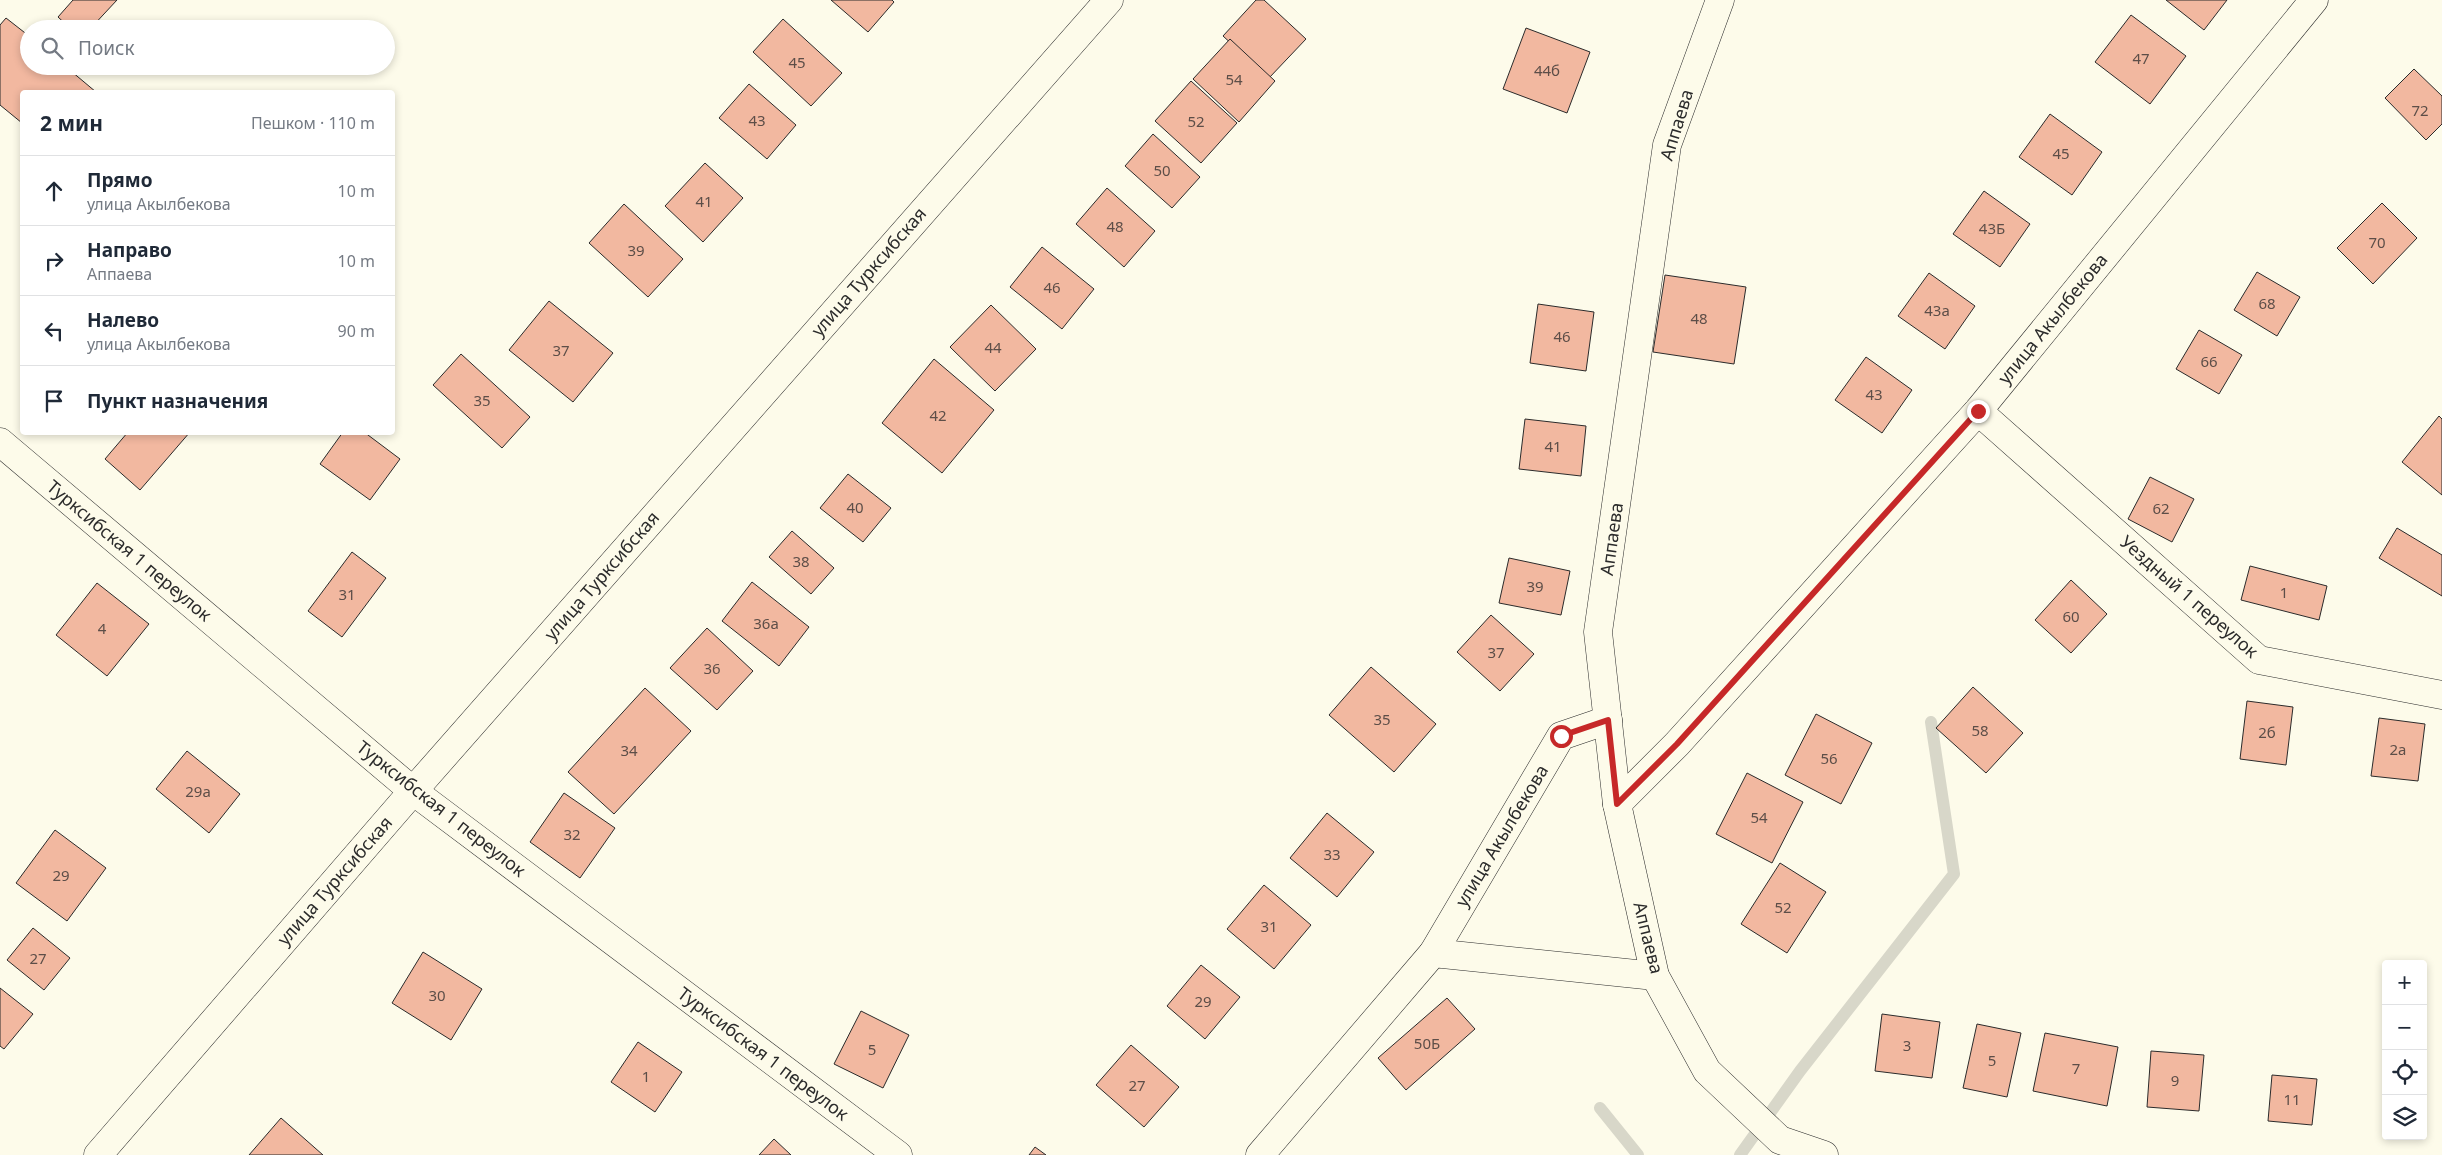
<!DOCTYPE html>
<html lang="ru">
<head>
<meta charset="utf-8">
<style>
	:root { --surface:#fff; --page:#f2f2f3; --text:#1f2937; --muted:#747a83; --line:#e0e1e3 }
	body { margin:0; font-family:"Noto Sans",sans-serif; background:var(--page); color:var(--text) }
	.controls { position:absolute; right:15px; bottom:15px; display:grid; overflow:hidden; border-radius:5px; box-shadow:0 2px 8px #0003 }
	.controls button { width:45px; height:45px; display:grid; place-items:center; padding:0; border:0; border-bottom:1px solid var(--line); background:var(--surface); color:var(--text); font:25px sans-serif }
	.stop { position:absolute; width:15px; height:15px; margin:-11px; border:4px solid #c62828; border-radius:50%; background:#fff }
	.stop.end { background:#c62828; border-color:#fff; box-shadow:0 1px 5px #0008 }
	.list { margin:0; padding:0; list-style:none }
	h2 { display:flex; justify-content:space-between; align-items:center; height:65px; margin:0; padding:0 20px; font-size:21px }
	h2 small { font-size:16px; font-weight:400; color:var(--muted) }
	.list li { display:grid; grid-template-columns:32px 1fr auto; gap:15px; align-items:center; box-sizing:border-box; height:70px; padding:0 20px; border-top:1px solid var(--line) }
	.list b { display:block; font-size:19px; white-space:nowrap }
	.list p { margin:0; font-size:16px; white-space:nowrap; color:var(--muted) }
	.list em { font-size:16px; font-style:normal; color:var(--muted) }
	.icon { flex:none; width:28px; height:28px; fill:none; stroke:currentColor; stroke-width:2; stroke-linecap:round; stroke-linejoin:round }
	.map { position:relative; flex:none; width:2442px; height:1155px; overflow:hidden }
	.search { position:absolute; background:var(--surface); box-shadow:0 2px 8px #0003; left:20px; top:20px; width:375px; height:55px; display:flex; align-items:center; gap:12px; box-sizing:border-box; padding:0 18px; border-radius:28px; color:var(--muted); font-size:19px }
	.panel { position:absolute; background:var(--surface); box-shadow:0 2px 8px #0003; left:20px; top:90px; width:375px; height:345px; border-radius:5px }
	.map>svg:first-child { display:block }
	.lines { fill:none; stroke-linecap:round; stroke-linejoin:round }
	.stream { stroke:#d8d7c9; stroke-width:12 }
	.building { fill:#f2b8a0; stroke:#2b2b2b }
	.minor-casing { stroke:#2b2b2b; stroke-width:29 }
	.minor { stroke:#fdfbea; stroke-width:28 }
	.route { stroke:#c62828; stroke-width:6 }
	.labels { text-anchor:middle; stroke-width:4; stroke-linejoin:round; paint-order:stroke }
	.number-label { font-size:15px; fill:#5d4e48 }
	.street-label { font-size:18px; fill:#2b2b2b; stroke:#fdfbea }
</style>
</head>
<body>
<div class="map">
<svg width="2442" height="1155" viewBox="0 0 2442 1155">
	<rect width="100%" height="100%" fill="#fdfbea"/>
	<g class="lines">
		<g class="stream">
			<polyline points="1600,1108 1638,1155"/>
			<polyline points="1740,1155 1800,1071 1954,874 1931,722"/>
		</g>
	</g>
	<g class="building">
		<polygon points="73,0 117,0 90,29 71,29 58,17"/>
		<polygon points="831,0 892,0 894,2 868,32"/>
		<polygon points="1256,0 1264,0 1306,39 1269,78 1223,36"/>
		<polygon points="2166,0 2227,0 2204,30"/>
		<polygon points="2131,15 2186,56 2150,104 2095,62"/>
		<polygon points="6,18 29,36 29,66 65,66 96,92 22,92 22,123 0,105 0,25"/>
		<polygon points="783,19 842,73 811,106 753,52"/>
		<polygon points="1526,28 1590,52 1567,113 1503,89"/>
		<polygon points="1230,39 1275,81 1239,122 1193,79"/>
		<polygon points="2414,69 2442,96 2442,124 2426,140 2385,98"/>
		<polygon points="1191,81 1237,123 1201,163 1155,121"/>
		<polygon points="749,84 796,125 767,159 719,118"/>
		<polygon points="2050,114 2102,152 2072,195 2019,157"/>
		<polygon points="1153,134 1200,177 1172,208 1125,166"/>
		<polygon points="705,163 743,198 703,242 665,206"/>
		<polygon points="1107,188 1155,231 1124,267 1076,224"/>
		<polygon points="1984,191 2030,224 2000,267 1953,234"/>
		<polygon points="2382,203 2417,238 2373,284 2337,248"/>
		<polygon points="624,204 683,259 648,297 589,243"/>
		<polygon points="1042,247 1094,289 1062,329 1010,287"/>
		<polygon points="2257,272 2300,297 2277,336 2234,310"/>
		<polygon points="1929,273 1975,306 1945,349 1898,316"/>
		<polygon points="1665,275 1746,287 1734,364 1653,352"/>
		<polygon points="549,301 613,353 573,402 509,350"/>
		<polygon points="1538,304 1594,312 1586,371 1530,363"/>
		<polygon points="991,305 1036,349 995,391 950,347"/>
		<polygon points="2199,330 2242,355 2219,394 2176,369"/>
		<polygon points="461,354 530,417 502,448 433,385"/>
		<polygon points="1866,357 1912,390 1882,433 1835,400"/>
		<polygon points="934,359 994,410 942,473 882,423"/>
		<polygon points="2439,416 2442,419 2442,495 2402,462"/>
		<polygon points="1525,419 1586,426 1581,476 1519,469"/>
		<polygon points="128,432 190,432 140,490 105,459"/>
		<polygon points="343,432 364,432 400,459 370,500 320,464"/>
		<polygon points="848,474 891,508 863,542 820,508"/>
		<polygon points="2150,477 2194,499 2172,542 2128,519"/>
		<polygon points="2397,528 2442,555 2442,596 2379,558"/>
		<polygon points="792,531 834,568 811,594 769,557"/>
		<polygon points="352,552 386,578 342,637 308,611"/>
		<polygon points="1509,558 1570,571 1561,615 1499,603"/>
		<polygon points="2250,566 2327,586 2319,620 2241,600"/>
		<polygon points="2071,580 2107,614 2071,653 2035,620"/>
		<polygon points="752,582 809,627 779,666 722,621"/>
		<polygon points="97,583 149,624 107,676 56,635"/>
		<polygon points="1491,615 1534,654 1500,691 1457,652"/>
		<polygon points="707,628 753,671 717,710 670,668"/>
		<polygon points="1371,667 1436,724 1394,772 1329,715"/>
		<polygon points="1973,687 2023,733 1986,773 1936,728"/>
		<polygon points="645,688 691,731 614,814 568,772"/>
		<polygon points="2247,701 2293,707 2286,765 2240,759"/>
		<polygon points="1816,714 1872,743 1841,804 1785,775"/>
		<polygon points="2379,718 2425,724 2418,781 2371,776"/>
		<polygon points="187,751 240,794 209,833 156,789"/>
		<polygon points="1747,773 1803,802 1772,863 1716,834"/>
		<polygon points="564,793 615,828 580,878 530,842"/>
		<polygon points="1327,813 1374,852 1337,897 1290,858"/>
		<polygon points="55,830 106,868 67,921 16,883"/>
		<polygon points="1780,863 1826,892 1787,953 1741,924"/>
		<polygon points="1264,885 1311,925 1274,969 1227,929"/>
		<polygon points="33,928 70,958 44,990 7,960"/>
		<polygon points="423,952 482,989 451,1040 392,1003"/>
		<polygon points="1201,965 1240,997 1205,1039 1167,1006"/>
		<polygon points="0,988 33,1014 4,1049 0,1046"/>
		<polygon points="1447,998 1475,1029 1406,1090 1378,1058"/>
		<polygon points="861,1011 909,1035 883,1088 834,1064"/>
		<polygon points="1882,1014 1940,1022 1932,1078 1875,1071"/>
		<polygon points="1977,1024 2021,1033 2007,1097 1963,1088"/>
		<polygon points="2045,1033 2118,1047 2107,1106 2033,1091"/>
		<polygon points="638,1042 682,1072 655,1112 611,1082"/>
		<polygon points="1131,1045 1179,1087 1144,1127 1096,1085"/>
		<polygon points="2151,1051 2204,1055 2199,1111 2147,1107"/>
		<polygon points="2272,1075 2317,1079 2312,1125 2268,1121"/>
		<polygon points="281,1118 323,1155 249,1155"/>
		<polygon points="774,1139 791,1155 759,1155"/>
		<polygon points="1035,1147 1046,1155 1029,1155"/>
	</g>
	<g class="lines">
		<g class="minor-casing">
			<g id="minor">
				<polyline points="1720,0 1667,145 1598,632 1617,804 1655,976 1707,1071 1780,1140 1824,1155"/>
				<polyline points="1978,411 2259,660 2442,695"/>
				<polyline points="0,442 413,791 898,1155"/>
				<polyline points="1617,804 1677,744 1978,411 2314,0"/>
				<polyline points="1433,953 1561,736 1608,720"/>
				<polyline points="98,1155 413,791 1109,0"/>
				<polyline points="1260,1155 1433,953 1655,976"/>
			</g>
		</g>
		<use href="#minor" class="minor"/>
	</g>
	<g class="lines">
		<polyline class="route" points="1561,736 1608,720 1617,804 1677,744 1978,411"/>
	</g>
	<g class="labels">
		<g class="number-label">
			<text x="2141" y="64">47</text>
			<text x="797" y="68">45</text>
			<text x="1547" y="76">44б</text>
			<text x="1234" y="85">54</text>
			<text x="2420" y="116">72</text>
			<text x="757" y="126">43</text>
			<text x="1196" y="127">52</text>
			<text x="2061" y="159">45</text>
			<text x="1162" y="176">50</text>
			<text x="704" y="207">41</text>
			<text x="1115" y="232">48</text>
			<text x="1992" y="234">43Б</text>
			<text x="2377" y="248">70</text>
			<text x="636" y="256">39</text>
			<text x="1052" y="293">46</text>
			<text x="2267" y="309">68</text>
			<text x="1937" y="316">43а</text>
			<text x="1699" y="324">48</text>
			<text x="1562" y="342">46</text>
			<text x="993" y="353">44</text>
			<text x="561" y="356">37</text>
			<text x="2209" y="367">66</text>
			<text x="1874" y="400">43</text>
			<text x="482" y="406">35</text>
			<text x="938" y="421">42</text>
			<text x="1553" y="452">41</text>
			<text x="855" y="513">40</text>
			<text x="2161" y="514">62</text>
			<text x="801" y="567">38</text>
			<text x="1535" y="592">39</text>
			<text x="2284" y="598">1</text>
			<text x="347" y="600">31</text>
			<text x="2071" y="622">60</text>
			<text x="766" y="629">36а</text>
			<text x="102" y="634">4</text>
			<text x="1496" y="658">37</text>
			<text x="712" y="674">36</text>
			<text x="1382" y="725">35</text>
			<text x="1980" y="736">58</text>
			<text x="2267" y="738">2б</text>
			<text x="2398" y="755">2а</text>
			<text x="629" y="756">34</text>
			<text x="1829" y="764">56</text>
			<text x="198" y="797">29а</text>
			<text x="1759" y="823">54</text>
			<text x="572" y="840">32</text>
			<text x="1332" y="860">33</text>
			<text x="61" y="881">29</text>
			<text x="1783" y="913">52</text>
			<text x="1269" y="932">31</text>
			<text x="38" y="964">27</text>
			<text x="437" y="1001">30</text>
			<text x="1203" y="1007">29</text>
			<text x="1427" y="1049">50Б</text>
			<text x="1907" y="1051">3</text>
			<text x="872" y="1055">5</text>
			<text x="1992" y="1066">5</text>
			<text x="2076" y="1074">7</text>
			<text x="646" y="1082">1</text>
			<text x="2175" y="1086">9</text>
			<text x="1137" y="1091">27</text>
			<text x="2292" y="1105">11</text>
		</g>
		<g class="street-label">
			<text transform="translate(1677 125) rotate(-73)" y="6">Аппаева</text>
			<text transform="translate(869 272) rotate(-49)" y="6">улица Турксибская</text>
			<text transform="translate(2053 319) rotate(-51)" y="6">улица Акылбекова</text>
			<text transform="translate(1612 539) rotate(-82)" y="6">Аппаева</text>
			<text transform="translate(129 551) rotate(40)" y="6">Турксибская 1 переулок</text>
			<text transform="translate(602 576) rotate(-49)" y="6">улица Турксибская</text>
			<text transform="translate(2189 597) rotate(41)" y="6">Уездный 1 переулок</text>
			<text transform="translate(441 809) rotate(38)" y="6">Турксибская 1 переулок</text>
			<text transform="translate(1502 836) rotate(-59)" y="6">улица Акылбекова</text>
			<text transform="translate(335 881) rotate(-49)" y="6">улица Турксибская</text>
			<text transform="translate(1648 938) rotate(76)" y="6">Аппаева</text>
			<text transform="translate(763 1054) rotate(37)" y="6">Турксибская 1 переулок</text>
		</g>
	</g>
</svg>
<div class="controls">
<button>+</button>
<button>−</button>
<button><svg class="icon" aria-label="locate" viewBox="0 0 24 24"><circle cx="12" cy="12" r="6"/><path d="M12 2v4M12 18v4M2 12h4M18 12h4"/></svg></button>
<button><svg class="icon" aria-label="layers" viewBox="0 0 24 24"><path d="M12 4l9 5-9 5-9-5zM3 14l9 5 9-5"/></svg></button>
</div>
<div class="stop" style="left:1561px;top:736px"></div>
<div class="stop end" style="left:1978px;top:411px"></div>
<div class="search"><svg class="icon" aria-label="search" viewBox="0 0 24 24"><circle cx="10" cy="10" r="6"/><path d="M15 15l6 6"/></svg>Поиск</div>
<section class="panel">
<h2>2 мин<small>Пешком · 110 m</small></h2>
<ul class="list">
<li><svg class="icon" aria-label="ahead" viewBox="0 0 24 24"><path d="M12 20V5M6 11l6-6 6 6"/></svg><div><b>Прямо</b><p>улица Акылбекова</p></div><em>10 m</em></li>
<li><svg class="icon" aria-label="right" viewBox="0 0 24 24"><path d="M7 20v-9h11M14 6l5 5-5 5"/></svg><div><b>Направо</b><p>Аппаева</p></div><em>10 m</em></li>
<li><svg class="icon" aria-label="left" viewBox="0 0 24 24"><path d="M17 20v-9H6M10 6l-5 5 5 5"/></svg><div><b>Налево</b><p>улица Акылбекова</p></div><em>90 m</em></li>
<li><svg class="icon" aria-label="arrive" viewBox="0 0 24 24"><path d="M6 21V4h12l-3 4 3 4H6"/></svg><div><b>Пункт назначения</b></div></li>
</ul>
</section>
</div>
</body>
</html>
